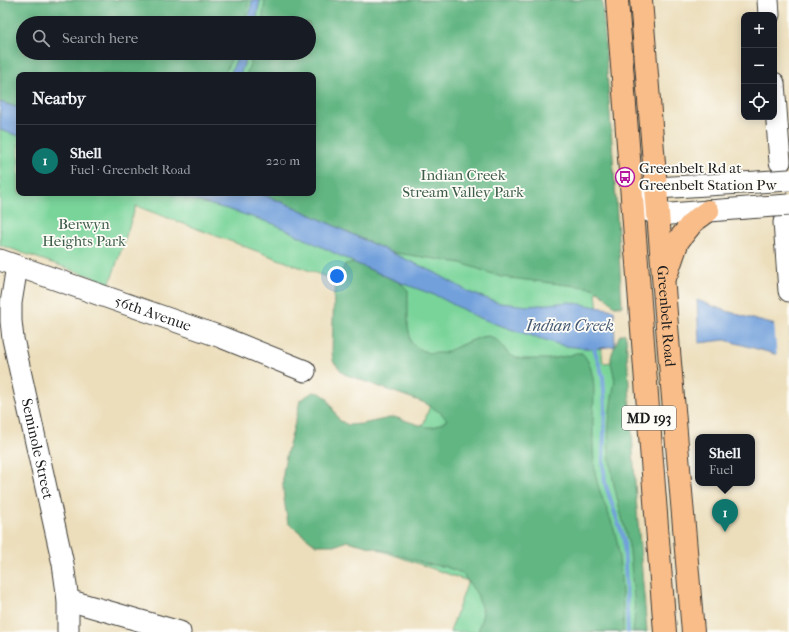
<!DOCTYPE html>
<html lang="en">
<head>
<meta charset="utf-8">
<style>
	:root { --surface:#171b24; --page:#242831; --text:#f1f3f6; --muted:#9ea1a6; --line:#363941; --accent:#0f766e }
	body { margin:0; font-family:"IM FELL French Canon",serif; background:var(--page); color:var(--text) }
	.controls { position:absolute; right:12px; top:12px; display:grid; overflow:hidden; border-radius:8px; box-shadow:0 2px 10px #0003 }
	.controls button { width:36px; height:36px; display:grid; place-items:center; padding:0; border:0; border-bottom:1px solid var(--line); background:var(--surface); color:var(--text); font:20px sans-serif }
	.you { position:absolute; left:337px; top:276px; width:14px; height:14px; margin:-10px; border:3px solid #fff; border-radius:50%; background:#1a73e8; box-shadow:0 0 0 6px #1a73e833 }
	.badge { display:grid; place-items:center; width:26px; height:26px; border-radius:50%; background:var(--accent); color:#fff; font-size:13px; font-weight:700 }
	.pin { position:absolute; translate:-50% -33px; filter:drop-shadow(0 1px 2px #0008) }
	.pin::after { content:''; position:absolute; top:21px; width:14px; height:12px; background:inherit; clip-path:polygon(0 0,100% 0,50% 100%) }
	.popup { position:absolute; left:695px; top:434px; width:60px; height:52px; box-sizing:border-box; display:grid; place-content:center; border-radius:8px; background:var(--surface); filter:drop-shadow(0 1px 3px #0005); font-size:13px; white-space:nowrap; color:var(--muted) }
	.popup b { font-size:15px; color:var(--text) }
	.popup::after { content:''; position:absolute; left:50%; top:100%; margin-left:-8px; border:8px solid transparent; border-top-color:var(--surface) }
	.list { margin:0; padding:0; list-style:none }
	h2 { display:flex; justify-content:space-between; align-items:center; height:52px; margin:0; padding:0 16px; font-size:17px }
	h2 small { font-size:13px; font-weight:400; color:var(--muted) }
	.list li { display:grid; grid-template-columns:26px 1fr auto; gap:12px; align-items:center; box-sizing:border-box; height:72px; padding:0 16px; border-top:1px solid var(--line) }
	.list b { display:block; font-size:15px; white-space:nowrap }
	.list p { margin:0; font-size:13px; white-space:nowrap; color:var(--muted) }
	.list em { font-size:13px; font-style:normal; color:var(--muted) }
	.icon { flex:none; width:22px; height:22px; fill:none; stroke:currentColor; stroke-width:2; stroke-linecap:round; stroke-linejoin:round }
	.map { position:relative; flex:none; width:789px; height:632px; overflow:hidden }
	.search { position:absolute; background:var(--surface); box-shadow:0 2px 10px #0003; left:16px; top:16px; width:300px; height:44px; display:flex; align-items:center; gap:10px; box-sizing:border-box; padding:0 14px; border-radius:22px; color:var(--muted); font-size:15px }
	.panel { position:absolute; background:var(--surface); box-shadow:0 2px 10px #0003; left:16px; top:72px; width:300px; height:124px; border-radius:8px }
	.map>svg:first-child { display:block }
	.green { fill:#79d49a; stroke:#4a785b; fill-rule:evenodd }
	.forest { fill:#62b682; stroke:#3f694f }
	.water { fill:#72a0db; stroke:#475e7c }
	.pier { fill:#ecdebb }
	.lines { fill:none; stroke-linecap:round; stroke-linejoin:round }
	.stream { stroke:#72a0db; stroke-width:4 }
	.minor-casing { stroke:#3b3934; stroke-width:23 }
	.major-casing { stroke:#3b3934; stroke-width:24 }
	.minor { stroke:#fff; stroke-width:21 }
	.major { stroke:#f8bd89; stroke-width:22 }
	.minor-bridge-casing { stroke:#3b3934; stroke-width:23; stroke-linecap:butt }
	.minor-bridge { stroke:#fff; stroke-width:21 }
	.labels { text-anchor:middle; stroke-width:3.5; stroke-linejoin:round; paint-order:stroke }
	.shield { fill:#fdfcf7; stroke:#605f5e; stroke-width:1 }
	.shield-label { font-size:14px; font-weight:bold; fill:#1c1c1c }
	.poi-label { font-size:15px; fill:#1c1c1c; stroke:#fdfcf7; text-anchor:start }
	.park-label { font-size:15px; fill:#3d5c48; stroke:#fdfcf7 }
	.street-label { font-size:15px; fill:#1c1c1c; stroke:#fdfcf7 }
	.water-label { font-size:16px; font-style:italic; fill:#435772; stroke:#fdfcf7 }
</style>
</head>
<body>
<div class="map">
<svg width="789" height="632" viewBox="0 0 789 632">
	<rect width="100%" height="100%" fill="#fdfcf7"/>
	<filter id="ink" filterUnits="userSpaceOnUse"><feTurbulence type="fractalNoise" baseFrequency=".025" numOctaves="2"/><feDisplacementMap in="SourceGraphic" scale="8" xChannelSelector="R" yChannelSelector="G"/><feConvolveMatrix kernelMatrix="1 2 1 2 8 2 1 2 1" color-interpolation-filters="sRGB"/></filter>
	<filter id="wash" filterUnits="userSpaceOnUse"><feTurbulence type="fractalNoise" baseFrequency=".012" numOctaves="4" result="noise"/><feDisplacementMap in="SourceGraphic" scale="16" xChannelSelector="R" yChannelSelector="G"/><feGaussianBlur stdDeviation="0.9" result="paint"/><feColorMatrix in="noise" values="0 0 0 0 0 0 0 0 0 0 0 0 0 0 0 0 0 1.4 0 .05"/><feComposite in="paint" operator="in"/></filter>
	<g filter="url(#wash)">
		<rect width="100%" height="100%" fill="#ecdebb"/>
		<path class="green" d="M0 0H597L619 289 596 292 603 363 624 361 643 632H450L468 581 379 550 433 397 342 365 337 281 136 206 110 283 0 245ZM23 23H309V53H23ZM19 75H313V193H19Z"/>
		<g class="forest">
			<polygon points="0,0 249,0 245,23 23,23 23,53 234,53 224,75 19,75 19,108 0,102"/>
			<polygon points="265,0 602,0 616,200 622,306 614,306 601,293 593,288 501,277 461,263 390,252 294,207 259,193 313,193 313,75 246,75 254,53 309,53 309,23 262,23"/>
			<path d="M355 263 399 282 408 290V326L411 342 416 347 428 353H444L463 344 481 337 489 336 494 338 501 344 509 355 521 359H549L567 356 576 353H582C600 372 592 406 593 429 593 446 593 465 597 481 602 502 613 520 617 541 619 550 619 559 620 568 622 590 624 611 623 632H478L483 613 477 594 462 573 446 567 427 564 387 551 347 541 337 545H316L288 523C285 507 282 490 283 473 286 448 296 425 300 400L313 392 320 393 327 398 339 420 348 425 362 424 394 417 426 427H434L447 420 441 413 425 403 344 374 333 361 332 351 334 292 345 264Z"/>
			<path d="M624 333 626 337 636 498 647 632H633C636 613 634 596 632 578 631 565 631 551 627 538 622 515 614 491 611 467 606 441 609 412 614 386 616 378 612 370 611 362 610 353 617 344 619 336Z"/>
		</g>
		<g class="water">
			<polygon points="252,0 260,0 256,23 248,23"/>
			<polygon points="239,53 248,53 240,75 230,75"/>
			<polygon points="0,102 19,108 19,136 0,130"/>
			<polygon points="166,193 259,193 294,207 390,252 434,272 471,293 500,303 529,306 569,302 614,310 615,346 594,349 564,346 513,330 477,317 437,296 399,282 355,263 274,224 227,209"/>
			<path d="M697 300C727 312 757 321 789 328V358L725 340 699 343Z"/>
		</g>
		<polygon class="pier" points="774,323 789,326 789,360 777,357"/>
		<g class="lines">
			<polyline class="stream" points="593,345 603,377 605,407 603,461 605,483 624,540 628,632"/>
		</g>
	</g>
	<g filter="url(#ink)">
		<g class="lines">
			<g class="minor-casing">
				<g id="minor">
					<polyline points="768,0 769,15"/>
					<polyline points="774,83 780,162"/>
					<polyline points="632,204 656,188 758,182"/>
					<polyline points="642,208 658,215 760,207"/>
					<polyline points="784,222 789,291"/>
					<path id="s1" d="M0 260 221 337 305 371"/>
					<path id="s2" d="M17 266 11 303V321L13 339 63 564 68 600V632"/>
					<polyline points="68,600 180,632"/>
				</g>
			</g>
			<g class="major-casing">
				<g id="major">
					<polyline points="617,0 665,632"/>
					<path id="s3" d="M641 0 669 351 693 632"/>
					<polyline points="667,273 678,241 693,222 708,211"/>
				</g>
			</g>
			<use href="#minor" class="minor"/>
			<use href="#major" class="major"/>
			<g class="minor-bridge-casing">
				<g id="minor-bridge">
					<polyline points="758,182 789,180"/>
					<polyline points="760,207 789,205"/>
				</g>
			</g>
			<use href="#minor-bridge" class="minor-bridge"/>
		</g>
	</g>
	<defs>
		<g id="bus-ring" transform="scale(1)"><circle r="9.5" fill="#fdfcf7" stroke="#b5179e" stroke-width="1.5"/><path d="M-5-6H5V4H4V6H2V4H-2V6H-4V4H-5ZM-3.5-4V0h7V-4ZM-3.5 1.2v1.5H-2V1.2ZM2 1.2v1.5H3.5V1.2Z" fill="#b5179e"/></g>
	</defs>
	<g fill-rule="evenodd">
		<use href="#bus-ring" x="625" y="177"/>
	</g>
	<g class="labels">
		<rect class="shield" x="622" y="406" width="54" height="24" rx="3"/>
		<g class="shield-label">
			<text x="649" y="423">MD 193</text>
		</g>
		<g class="poi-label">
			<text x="639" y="173">Greenbelt Rd at<tspan x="639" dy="17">Greenbelt Station Pw</tspan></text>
		</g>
		<g class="park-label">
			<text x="463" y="180">Indian Creek<tspan x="463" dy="17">Stream Valley Park</tspan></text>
			<text x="84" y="229">Berwyn<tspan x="84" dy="17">Heights Park</tspan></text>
		</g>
		<g class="street-label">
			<text dy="5" stroke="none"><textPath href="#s1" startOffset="162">56th Avenue</textPath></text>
			<text dy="5" stroke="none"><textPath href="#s3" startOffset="317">Greenbelt Road</textPath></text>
			<text dy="5" stroke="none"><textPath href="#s2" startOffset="186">Seminole Street</textPath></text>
		</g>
		<g class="water-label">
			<text x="570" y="331">Indian Creek</text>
		</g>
	</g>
</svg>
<div class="controls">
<button>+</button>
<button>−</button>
<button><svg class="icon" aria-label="locate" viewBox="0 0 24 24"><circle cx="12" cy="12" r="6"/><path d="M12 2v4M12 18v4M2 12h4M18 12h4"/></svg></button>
</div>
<div class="you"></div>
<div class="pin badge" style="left:725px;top:532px">1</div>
<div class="popup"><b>Shell</b>Fuel</div>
<div class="search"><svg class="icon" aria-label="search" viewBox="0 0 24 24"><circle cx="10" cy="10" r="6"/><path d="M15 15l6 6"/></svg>Search here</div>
<section class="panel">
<h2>Nearby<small></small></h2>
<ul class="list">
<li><span class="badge">1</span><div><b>Shell</b><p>Fuel · Greenbelt Road</p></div><em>220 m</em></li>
</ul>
</section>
</div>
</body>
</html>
